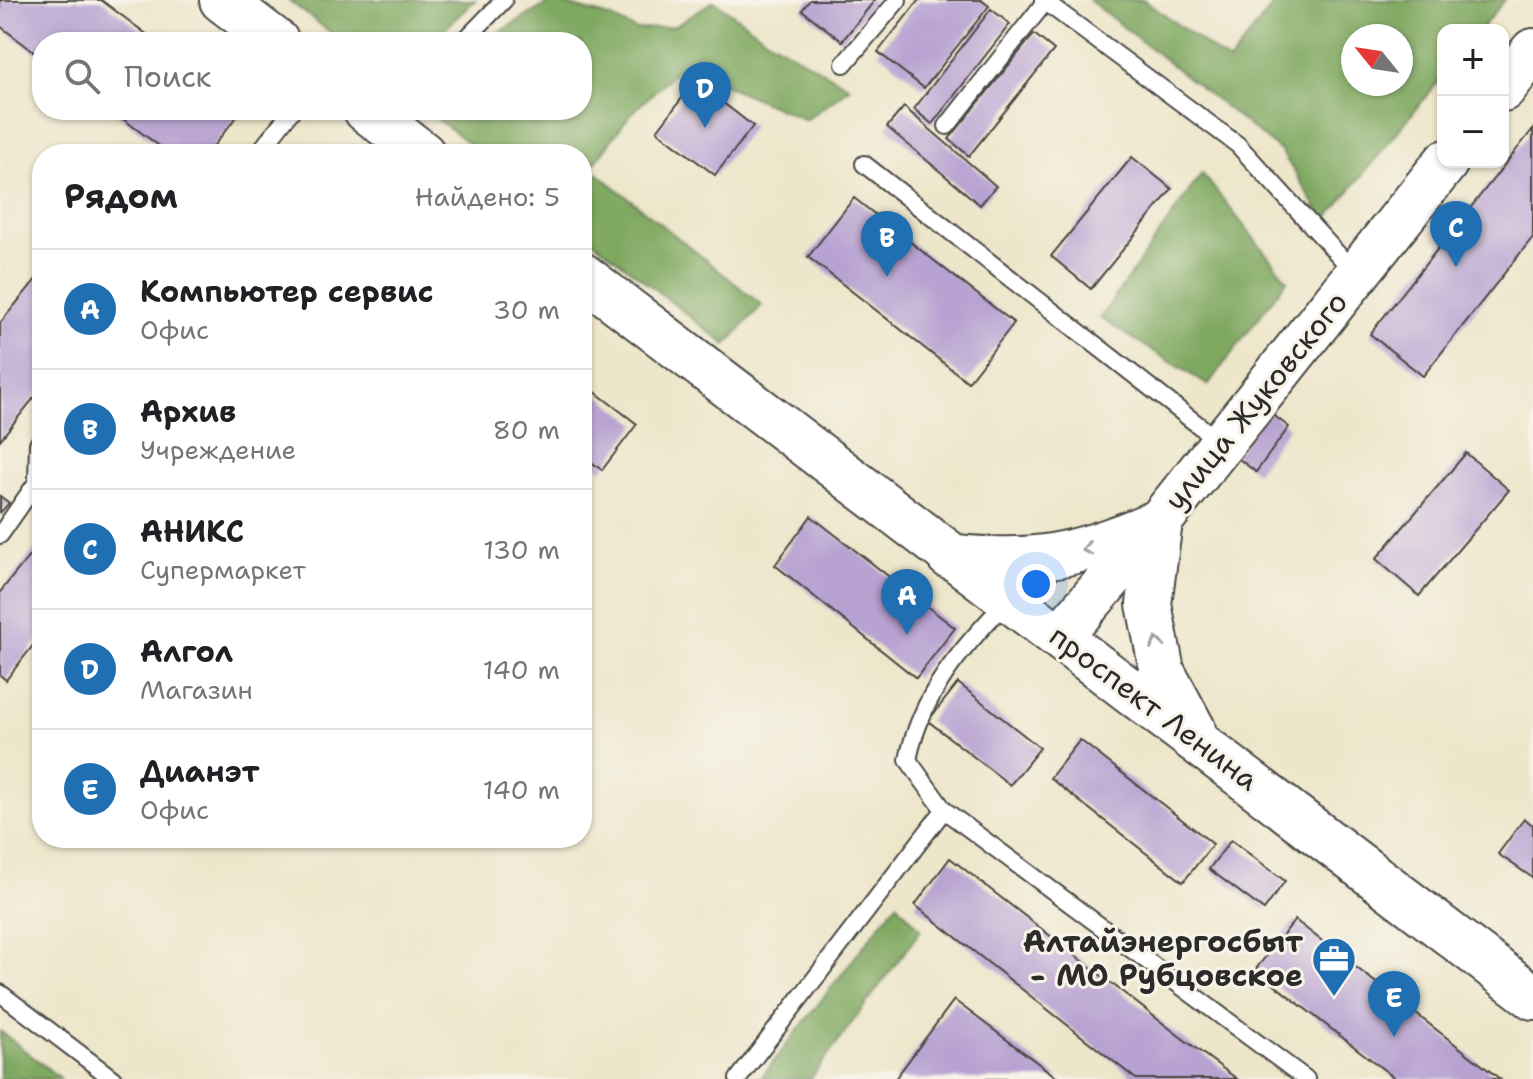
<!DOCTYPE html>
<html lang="ru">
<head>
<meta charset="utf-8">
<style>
	:root { --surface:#fff; --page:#f2f2f2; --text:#202124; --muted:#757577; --line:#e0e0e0; --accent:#1f6fb2 }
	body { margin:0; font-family:"Shantell Sans",sans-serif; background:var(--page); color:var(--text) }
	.controls { position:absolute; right:24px; top:24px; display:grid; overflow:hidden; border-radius:16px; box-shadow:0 2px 6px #0004 }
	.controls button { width:72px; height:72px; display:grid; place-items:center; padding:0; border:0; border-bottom:2px solid var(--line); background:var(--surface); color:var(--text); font:40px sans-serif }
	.compass { position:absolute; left:1341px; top:24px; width:72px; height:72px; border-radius:50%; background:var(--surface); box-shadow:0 2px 6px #0004; rotate:300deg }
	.you { position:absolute; left:1036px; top:584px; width:28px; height:28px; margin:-20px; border:6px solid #fff; border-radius:50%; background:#1a73e8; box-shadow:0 0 0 12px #1a73e833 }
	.badge { display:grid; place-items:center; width:52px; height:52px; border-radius:50%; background:var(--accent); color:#fff; font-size:26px; font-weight:700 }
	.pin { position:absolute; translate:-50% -66px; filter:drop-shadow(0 2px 4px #0008) }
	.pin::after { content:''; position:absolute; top:42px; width:28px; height:24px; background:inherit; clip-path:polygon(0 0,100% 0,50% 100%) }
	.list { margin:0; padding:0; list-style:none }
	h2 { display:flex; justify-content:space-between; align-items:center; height:104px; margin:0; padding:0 32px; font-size:34px }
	h2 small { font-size:26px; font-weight:400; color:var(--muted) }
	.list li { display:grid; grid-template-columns:52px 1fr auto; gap:24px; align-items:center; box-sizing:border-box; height:120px; padding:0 32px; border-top:2px solid var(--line) }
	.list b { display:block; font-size:30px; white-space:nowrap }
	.list p { margin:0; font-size:26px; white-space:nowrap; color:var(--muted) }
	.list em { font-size:26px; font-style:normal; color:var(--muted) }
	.icon { flex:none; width:44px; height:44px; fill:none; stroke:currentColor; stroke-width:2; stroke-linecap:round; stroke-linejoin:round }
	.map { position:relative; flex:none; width:1533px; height:1079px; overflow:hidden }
	.search { position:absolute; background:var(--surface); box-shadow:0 2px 6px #0004; left:32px; top:32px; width:560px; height:88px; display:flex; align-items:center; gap:20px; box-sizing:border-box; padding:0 28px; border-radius:32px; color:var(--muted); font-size:30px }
	.panel { position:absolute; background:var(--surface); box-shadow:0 2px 6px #0004; left:32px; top:144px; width:560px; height:704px; border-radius:32px }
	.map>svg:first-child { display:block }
	.forest { fill:#7fa860; stroke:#556a46; stroke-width:2; fill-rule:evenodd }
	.building { fill:#b8a2d2 }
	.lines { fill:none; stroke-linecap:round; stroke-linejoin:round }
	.lane-casing { stroke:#484743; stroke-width:20 }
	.secondary-casing { stroke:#484743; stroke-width:48 }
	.lane { stroke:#fff; stroke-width:16 }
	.secondary { stroke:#fff; stroke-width:44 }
	.oneway { stroke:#a0a0a0 }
	.labels { text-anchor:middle; stroke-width:6; stroke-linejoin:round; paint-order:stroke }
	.street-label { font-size:30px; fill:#2b2b2b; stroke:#f7f3e8 }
	.poi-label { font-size:30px; font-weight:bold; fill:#2b2b2b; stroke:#f7f3e8; text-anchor:end }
</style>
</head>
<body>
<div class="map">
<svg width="1533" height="1079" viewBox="0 0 1533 1079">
	<rect width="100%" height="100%" fill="#f7f3e8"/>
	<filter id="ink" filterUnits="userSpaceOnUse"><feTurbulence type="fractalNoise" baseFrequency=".0125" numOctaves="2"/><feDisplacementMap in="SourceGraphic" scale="16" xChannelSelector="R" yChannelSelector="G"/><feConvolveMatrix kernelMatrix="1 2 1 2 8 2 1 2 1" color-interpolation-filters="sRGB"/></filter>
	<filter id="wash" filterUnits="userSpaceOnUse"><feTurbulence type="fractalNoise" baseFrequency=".006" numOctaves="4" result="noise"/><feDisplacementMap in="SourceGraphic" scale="32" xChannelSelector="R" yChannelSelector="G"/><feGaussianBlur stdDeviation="1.8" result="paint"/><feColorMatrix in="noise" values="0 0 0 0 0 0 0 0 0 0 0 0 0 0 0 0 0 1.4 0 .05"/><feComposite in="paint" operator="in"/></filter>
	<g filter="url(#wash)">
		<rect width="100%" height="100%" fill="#ede6ca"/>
		<g class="forest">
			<polygon points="288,0 475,0 431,42 343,42"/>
			<path d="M1089 0H1144L1229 62 1277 0H1505L1480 30H1443V76L1325 221 1281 151ZM1353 36H1401V84H1353Z"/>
			<polygon points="552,1 610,17 636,30 675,26 714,1 767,39 850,87 806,120 704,76 685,62 630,115 591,168 762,305 726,345 582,232 582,154 482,154 426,110 582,110 582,42 482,42"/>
			<polygon points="1202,173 1287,280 1208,385 1100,318"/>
			<polygon points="897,903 921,930 810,1079 760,1079"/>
			<polygon points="0,1031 61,1079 0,1079"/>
		</g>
		<g id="blocks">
			<g class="building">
				<polygon points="0,0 101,0 157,42 42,42 42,58 0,26"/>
				<polygon points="810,0 875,0 842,41 802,10"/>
				<polygon points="919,0 981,0 989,6 924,88 878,52"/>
				<polygon points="991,9 1010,24 932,124 914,109"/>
				<polygon points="1034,34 1054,50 969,156 949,139"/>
				<polygon points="695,81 753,126 715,175 657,131"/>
				<polygon points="904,107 996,186 980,205 887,127"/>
				<polygon points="111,110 242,110 207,154 170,154"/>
				<polygon points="1533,129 1533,237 1423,376 1370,334"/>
				<polygon points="1132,157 1172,189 1091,289 1051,256"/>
				<polygon points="854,198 1014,323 968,382 808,257"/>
				<polygon points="42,272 42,388 0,440 0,323"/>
				<polygon points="582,382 637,424 602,470 582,455"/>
				<polygon points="1268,411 1289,427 1256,472 1235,456"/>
				<polygon points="1466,453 1509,490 1419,596 1376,559"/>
				<polygon points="0,496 9,503 0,513"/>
				<polygon points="811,516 955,628 916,678 775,565"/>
				<polygon points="42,540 42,634 6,680 0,675 0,592"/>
				<polygon points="958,683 1040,748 1010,785 928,721"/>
				<polygon points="1080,740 1213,844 1183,882 1050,778"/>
				<polygon points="1524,819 1533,825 1533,878 1498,854"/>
				<polygon points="1231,840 1285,881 1264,910 1209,869"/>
				<polygon points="950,858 1178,1035 1237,1079 1136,1079 915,905"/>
				<polygon points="1295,920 1500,1079 1396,1079 1255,970"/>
				<polygon points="954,1000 1059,1079 895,1079"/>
			</g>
		</g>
	</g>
	<g filter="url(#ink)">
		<use href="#blocks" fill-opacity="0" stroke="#484743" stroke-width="2"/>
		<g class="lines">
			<g class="lane-casing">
				<g id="lane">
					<polyline points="1043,0 1238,145 1356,274"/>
					<polyline points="463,42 504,0"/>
					<polyline points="844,64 898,0"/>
					<polyline points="947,126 1045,2"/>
					<polyline points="258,154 292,110"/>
					<polyline points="864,164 1220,442"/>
					<polyline points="0,535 37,482 38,444 42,439"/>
					<path d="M1007 601C961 649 921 694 908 760L944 810 1306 1079"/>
					<polyline points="0,993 113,1079"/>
					<polyline points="738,1079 944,810"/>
				</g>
			</g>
			<g class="secondary-casing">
				<g id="secondary">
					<polyline points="222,0 277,42"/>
					<polyline points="1503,89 1533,51"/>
					<polyline points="366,110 423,154"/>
					<polyline points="582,275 1533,997"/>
					<polyline points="1160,521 1149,604 1162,671 1193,729"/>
					<path d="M949 556C1031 565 1075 557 1150 525"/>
					<polyline points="1060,636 1160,521 1446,162"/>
				</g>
			</g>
			<use href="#lane" class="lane"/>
			<use href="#secondary" class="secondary"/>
		</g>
		<defs><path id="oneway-chevron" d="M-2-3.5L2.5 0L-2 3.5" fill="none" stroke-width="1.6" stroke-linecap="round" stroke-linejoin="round" transform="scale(2)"/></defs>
		<g class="oneway">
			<use href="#oneway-chevron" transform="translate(1087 549) rotate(167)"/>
			<use href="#oneway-chevron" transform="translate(1157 643) rotate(-101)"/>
		</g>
	</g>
	<defs>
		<g id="office-pin" transform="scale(2.3)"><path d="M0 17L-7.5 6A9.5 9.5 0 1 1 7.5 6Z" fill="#1f6fb2" stroke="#f7f3e8"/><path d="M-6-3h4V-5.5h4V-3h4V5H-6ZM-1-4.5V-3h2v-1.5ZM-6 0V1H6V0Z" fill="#fff"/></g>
	</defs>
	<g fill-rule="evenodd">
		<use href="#office-pin" x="1334" y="959"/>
	</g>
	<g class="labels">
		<g class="street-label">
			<text transform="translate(1256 401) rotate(-51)" y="10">улица Жуковского</text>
			<text transform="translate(1154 708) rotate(37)" y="10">проспект Ленина</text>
		</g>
		<g class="poi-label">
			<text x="1303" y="952">Алтайэнергосбыт<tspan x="1303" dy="34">- МО Рубцовское</tspan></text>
		</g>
	</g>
</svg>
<div class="controls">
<button>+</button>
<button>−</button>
</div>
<svg class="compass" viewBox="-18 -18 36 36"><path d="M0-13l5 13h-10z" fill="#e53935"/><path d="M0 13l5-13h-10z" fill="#757577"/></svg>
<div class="you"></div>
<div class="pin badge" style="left:907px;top:635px">A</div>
<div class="pin badge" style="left:887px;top:277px">B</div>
<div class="pin badge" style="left:1456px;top:267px">C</div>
<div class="pin badge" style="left:705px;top:128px">D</div>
<div class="pin badge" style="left:1394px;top:1037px">E</div>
<div class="search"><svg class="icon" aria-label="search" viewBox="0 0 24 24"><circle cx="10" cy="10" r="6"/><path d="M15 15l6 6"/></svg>Поиск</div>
<section class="panel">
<h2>Рядом<small>Найдено: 5</small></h2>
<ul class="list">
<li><span class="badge">A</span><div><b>Компьютер сервис</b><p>Офис</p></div><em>30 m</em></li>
<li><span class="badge">B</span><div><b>Архив</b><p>Учреждение</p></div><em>80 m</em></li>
<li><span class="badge">C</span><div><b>АНИКС</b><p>Супермаркет</p></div><em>130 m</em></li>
<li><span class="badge">D</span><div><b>Алгол</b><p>Магазин</p></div><em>140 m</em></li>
<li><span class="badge">E</span><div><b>Дианэт</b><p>Офис</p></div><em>140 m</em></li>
</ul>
</section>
</div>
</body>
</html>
